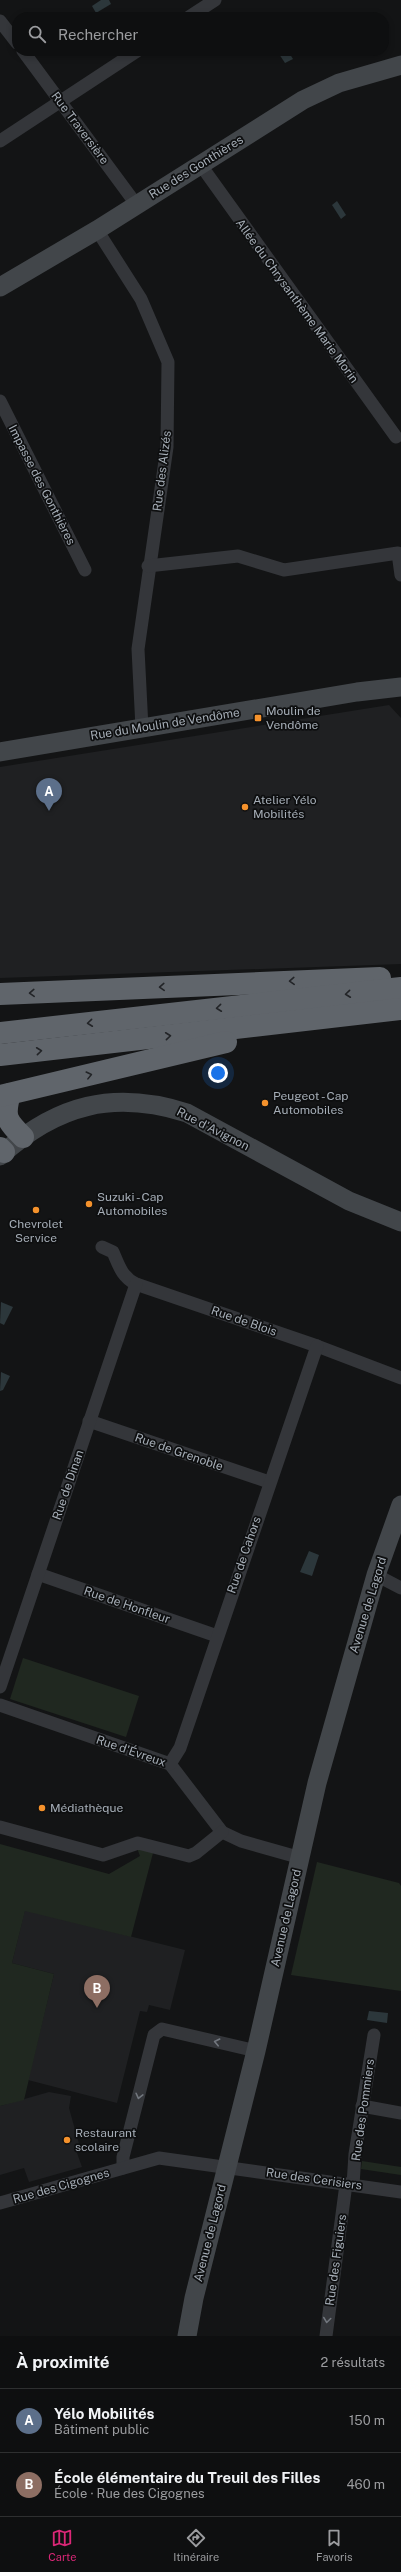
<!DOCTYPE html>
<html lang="fr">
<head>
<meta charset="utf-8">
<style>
	:root { --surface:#0e0f10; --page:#171819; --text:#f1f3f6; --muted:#9b9c9f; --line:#2e2f30; --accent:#db2777 }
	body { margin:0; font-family:"Public Sans",sans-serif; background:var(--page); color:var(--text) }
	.you { position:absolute; left:218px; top:1073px; width:14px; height:14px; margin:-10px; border:3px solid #fff; border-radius:50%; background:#1a73e8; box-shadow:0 0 0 6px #1a73e833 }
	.badge { display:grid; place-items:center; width:26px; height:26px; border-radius:50%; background:var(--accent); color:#fff; font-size:13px; font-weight:700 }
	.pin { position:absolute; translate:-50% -33px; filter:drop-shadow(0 1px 2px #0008) }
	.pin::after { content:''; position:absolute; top:21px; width:14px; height:12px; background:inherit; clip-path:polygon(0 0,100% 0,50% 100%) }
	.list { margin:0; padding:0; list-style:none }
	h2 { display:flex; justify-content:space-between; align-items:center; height:52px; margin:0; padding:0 16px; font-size:17px }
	h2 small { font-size:13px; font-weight:400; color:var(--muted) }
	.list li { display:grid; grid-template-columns:26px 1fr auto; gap:12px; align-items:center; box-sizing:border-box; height:64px; padding:0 16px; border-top:1px solid var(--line) }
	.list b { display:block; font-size:15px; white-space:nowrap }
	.list p { margin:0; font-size:13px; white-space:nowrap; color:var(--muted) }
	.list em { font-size:13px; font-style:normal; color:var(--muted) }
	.icon { flex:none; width:22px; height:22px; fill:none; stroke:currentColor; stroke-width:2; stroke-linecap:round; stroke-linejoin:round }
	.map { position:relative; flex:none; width:401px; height:2336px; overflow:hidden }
	.search { position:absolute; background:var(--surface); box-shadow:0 2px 6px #0003; left:12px; right:12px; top:12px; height:44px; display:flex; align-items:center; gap:10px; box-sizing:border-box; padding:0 14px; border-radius:16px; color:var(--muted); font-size:15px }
	.sheet { height:180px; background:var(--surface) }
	nav { display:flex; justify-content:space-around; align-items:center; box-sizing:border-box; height:56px; border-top:1px solid var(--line); background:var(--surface); font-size:11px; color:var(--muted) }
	nav a { display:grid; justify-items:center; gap:2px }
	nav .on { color:var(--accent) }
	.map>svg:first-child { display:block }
	.built { fill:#1f2022 }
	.green { fill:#202820 }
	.water { fill:#2c373b }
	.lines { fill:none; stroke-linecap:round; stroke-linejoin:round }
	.street { stroke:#34363a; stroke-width:13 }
	.secondary { stroke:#42464a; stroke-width:19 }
	.highway { stroke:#60656b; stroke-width:22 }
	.oneway { stroke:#222427 }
	.oneway2 { stroke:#72777e }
	.poi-dot { fill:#f5922c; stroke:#0e0f10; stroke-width:1.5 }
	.labels { text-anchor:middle; stroke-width:3.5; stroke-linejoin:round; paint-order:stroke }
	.street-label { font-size:12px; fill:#a5adb6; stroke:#0e0f10 }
	.poi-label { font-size:12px; fill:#a5adb6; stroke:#0e0f10; text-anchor:start }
</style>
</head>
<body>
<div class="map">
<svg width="401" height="2336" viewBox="0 0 401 2336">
	<rect width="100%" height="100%" fill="#131415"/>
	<g class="built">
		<polygon points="389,705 401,718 401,964 0,978 0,767"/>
		<polygon points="25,1910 185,1950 170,2010 149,2005 147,2012 140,2011 117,2103 28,2080 54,1974 12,1963"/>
		<polygon points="49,2092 71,2096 69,2108 81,2151 77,2153 82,2167 29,2182 24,2168 0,2175 0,2106"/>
	</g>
	<g class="green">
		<polygon points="23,1658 139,1696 126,1737 10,1699"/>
		<polygon points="0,1844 109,1874 140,1856 137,1848 153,1853 131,1937 25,1911 12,1963 54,1974 24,2100 0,2106"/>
		<polygon points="317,1862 399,1883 401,1886 401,1991 291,1975"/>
		<polygon points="362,2161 401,2167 401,2175 361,2169"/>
	</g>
	<g class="water">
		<polygon points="101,0 109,0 111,4 96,13 92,6"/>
		<polygon points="277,51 288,51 293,59 285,63"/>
		<polygon points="337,201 346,215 341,219 332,205"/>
		<polygon points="1,1302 13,1307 4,1325 0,1323"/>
		<polygon points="1,1372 10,1376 3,1390 0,1391"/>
		<polygon points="309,1551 319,1555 312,1576 300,1572"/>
		<polygon points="369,2011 388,2013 387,2023 367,2020"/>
	</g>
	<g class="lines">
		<g class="street">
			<polyline points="189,17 215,0"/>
			<polyline points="0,21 17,43"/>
			<polyline points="23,51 136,204"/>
			<polyline points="0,141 137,51"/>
			<polyline points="200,164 396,437"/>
			<polyline points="97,230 141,299 168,362 167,447 138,649 142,728"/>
			<polyline points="0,401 85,570"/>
			<polyline points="148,566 238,556 284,570 398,553 401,575"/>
			<path d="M102 1247 113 1252C119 1266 122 1277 136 1284L317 1346 401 1378"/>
			<polyline points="89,1421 269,1482"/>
			<polyline points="38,1574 217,1636"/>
			<polyline points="376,1575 401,1588"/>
			<polyline points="0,1687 136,1284"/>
			<polyline points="0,1705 170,1764 222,1832 241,1841 301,1858"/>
			<polyline points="170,1764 180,1748 317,1346"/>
			<polyline points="0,1827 103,1855 138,1843 189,1856 196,1853 222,1832"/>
			<polyline points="362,2106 401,2113"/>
			<polyline points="123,2168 123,2157 154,2035 162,2029 256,2051"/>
			<polyline points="353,2185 355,2154 374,2035"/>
			<polyline points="0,2203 159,2158 401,2192"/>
			<polyline points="326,2336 346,2184"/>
		</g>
		<g class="secondary">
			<polyline points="0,287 97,230 303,100 339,83 401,65"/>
			<polyline points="0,752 357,692 401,687"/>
			<path d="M0 1156C57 1104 114 1090 187 1113L349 1201 401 1222"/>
			<polyline points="187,2336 194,2298 256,2051 317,1783 376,1575 401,1505"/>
		</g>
		<g class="highway">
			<polyline points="0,994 380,978"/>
			<polyline points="0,1033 401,988"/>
			<polyline points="0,1055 401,1009"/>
			<path d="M10 1094C3 1117 7 1121 23 1137"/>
			<polyline points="0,1096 226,1042"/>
			<polyline points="0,1148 4,1152"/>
		</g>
	</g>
	<defs><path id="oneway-chevron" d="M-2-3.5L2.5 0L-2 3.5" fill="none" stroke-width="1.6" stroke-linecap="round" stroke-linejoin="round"/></defs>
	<g class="oneway">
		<use href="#oneway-chevron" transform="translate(292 981) rotate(177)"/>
		<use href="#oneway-chevron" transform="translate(162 987) rotate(177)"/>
		<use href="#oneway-chevron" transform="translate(32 993) rotate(177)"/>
		<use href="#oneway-chevron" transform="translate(348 994) rotate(174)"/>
		<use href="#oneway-chevron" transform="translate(219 1008) rotate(174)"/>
		<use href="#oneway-chevron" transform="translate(90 1023) rotate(174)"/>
		<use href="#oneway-chevron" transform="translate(168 1036) rotate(-6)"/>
		<use href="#oneway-chevron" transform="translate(39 1051) rotate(-6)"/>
		<use href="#oneway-chevron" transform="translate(89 1075) rotate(-14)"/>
	</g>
	<g class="oneway2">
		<use href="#oneway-chevron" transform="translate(217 2042) rotate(-167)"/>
		<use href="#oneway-chevron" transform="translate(139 2096) rotate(104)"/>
		<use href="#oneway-chevron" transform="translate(327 2320) rotate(98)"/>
	</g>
	<g class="poi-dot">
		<rect x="254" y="714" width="8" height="8" rx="2"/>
		<circle cx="245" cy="807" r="4"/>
		<circle cx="265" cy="1103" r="4"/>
		<circle cx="89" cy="1204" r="4"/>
		<circle cx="36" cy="1210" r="4"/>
		<circle cx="42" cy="1808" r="4"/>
		<circle cx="67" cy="2140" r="4"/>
	</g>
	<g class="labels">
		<g class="street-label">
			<text transform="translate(80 128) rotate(53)" y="4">Rue Traversière</text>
			<text transform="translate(196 167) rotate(-32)" y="4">Rue des Gonthières</text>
			<text transform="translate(297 301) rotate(54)" y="4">Allée du Chrysanthème Marie Morin</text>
			<text transform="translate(162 471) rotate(-83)" y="4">Rue des Alizés</text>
			<text transform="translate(42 485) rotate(63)" y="4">Impasse des Gonthières</text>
			<text transform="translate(165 724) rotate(-9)" y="4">Rue du Moulin de Vendôme</text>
			<text transform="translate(213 1129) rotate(27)" y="4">Rue d'Avignon</text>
			<text transform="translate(244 1321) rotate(19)" y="4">Rue de Blois</text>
			<text transform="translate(179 1452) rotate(19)" y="4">Rue de Grenoble</text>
			<text transform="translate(68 1485) rotate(-71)" y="4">Rue de Dinan</text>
			<text transform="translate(244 1555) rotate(-71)" y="4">Rue de Cahors</text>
			<text transform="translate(127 1605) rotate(19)" y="4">Rue de Honfleur</text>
			<text transform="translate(368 1605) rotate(-73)" y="4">Avenue de Lagord</text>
			<text transform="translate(131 1751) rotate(19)" y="4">Rue d'Évreux</text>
			<text transform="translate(286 1918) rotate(-77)" y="4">Avenue de Lagord</text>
			<text transform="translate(363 2110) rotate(-82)" y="4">Rue des Pommiers</text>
			<text transform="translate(314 2179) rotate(8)" y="4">Rue des Cerisiers</text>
			<text transform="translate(61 2186) rotate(-16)" y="4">Rue des Cigognes</text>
			<text transform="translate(210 2233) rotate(-76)" y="4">Avenue de Lagord</text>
			<text transform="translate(336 2260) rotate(-82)" y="4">Rue des Figuiers</text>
		</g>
		<g class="poi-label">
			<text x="266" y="715">Moulin de<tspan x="266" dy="14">Vendôme</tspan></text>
			<text x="253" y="804">Atelier Yélo<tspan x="253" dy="14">Mobilités</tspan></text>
			<text x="273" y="1100">Peugeot - Cap<tspan x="273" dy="14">Automobiles</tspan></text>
			<text x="97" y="1201">Suzuki - Cap<tspan x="97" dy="14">Automobiles</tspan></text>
			<text x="36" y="1228" text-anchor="middle">Chevrolet<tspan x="36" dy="14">Service</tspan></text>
			<text x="50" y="1812">Médiathèque</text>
			<text x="75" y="2137">Restaurant<tspan x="75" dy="14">scolaire</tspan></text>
		</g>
	</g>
</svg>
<div class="you"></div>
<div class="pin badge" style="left:49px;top:811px;background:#5c6f8a">A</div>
<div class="pin badge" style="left:97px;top:2008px;background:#8d6e63">B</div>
<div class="search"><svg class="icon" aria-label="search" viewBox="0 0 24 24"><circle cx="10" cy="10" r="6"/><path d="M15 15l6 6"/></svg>Rechercher</div>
</div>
<section class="sheet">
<h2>À proximité<small>2 résultats</small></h2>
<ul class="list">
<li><span class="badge" style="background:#5c6f8a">A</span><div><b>Yélo Mobilités</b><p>Bâtiment public</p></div><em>150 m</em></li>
<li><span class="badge" style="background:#8d6e63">B</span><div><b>École élémentaire du Treuil des Filles</b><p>École · Rue des Cigognes</p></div><em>460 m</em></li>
</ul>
</section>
<nav>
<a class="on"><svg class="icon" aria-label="map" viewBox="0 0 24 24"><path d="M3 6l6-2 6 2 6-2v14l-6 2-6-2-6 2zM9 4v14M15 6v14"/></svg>Carte</a>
<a><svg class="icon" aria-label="directions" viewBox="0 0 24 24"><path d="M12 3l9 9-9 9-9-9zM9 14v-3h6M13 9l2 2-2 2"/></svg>Itinéraire</a>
<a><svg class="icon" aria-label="saved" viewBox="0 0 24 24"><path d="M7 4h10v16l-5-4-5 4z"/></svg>Favoris</a>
</nav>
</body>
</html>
